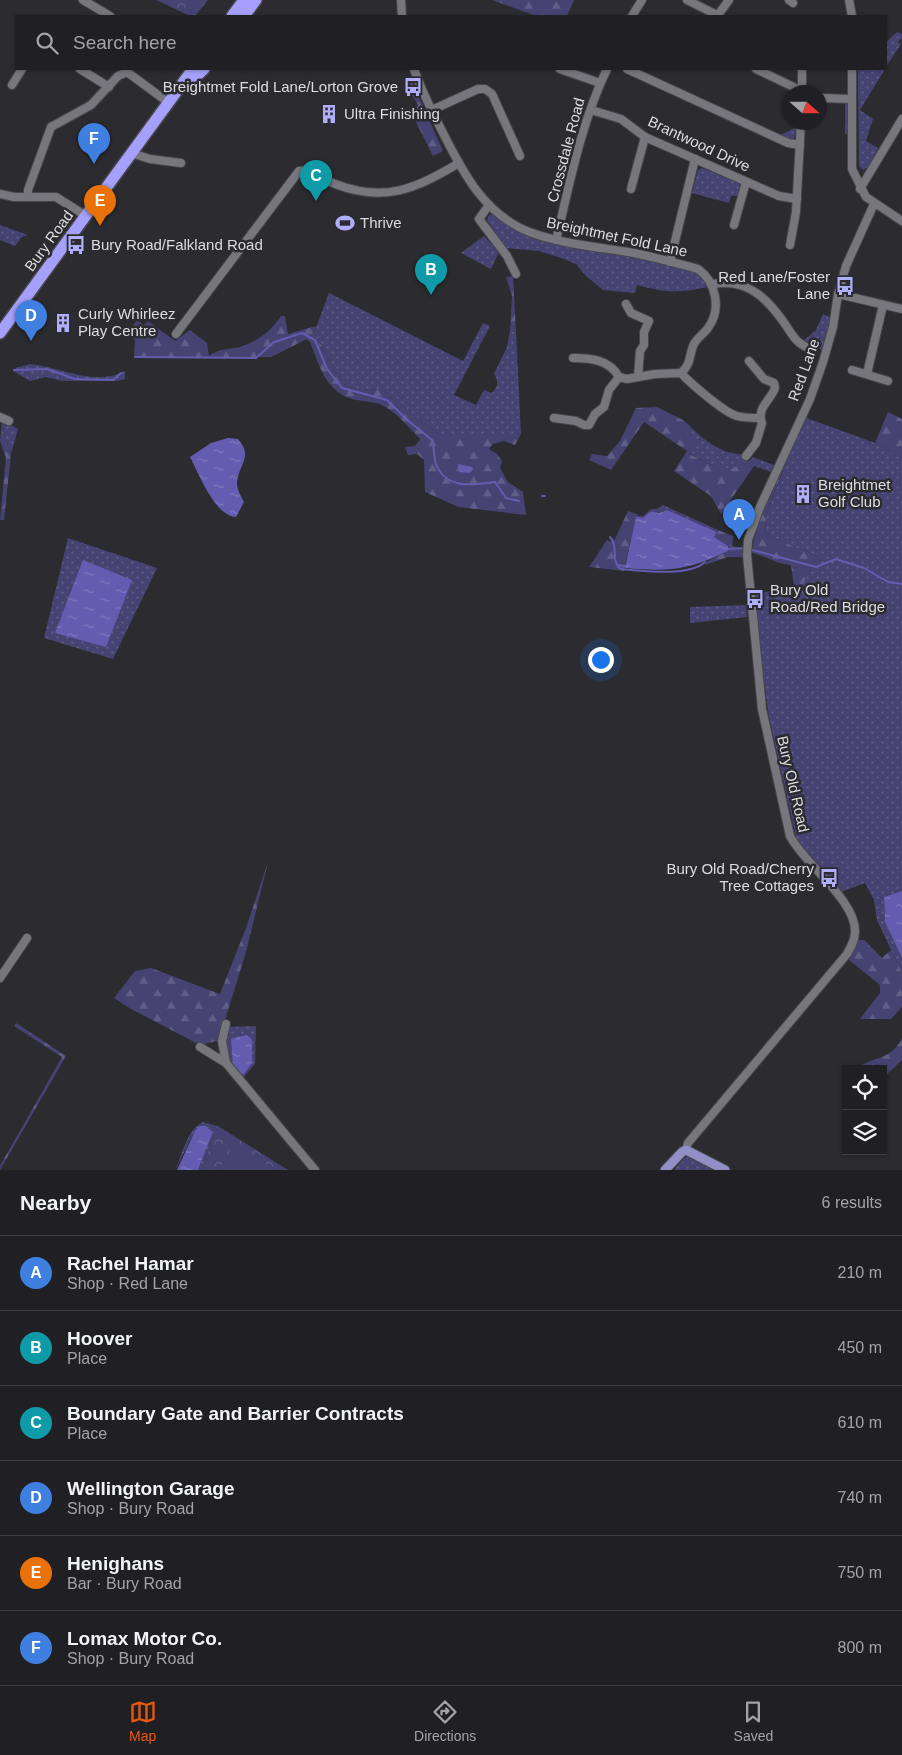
<!DOCTYPE html>
<html lang="en">
<head>
<meta charset="utf-8">
<style>
	:root { --surface:#202024; --page:#2d2d31; --text:#f1f3f6; --muted:#a2a3a6; --line:#3d3e41; --accent:#ea580c }
	body { margin:0; font-family:Helvetica,sans-serif; background:var(--page); color:var(--text) }
	.controls { position:absolute; right:15px; bottom:15px; display:grid; overflow:hidden; border-radius:0px; box-shadow:0 1px 4px #0004 }
	.controls button { width:45px; height:45px; display:grid; place-items:center; padding:0; border:0; border-bottom:1px solid var(--line); background:var(--surface); color:var(--text); font:25px sans-serif }
	.compass { position:absolute; left:782px; top:85px; width:45px; height:45px; border-radius:50%; background:var(--surface); box-shadow:0 1px 4px #0004; rotate:111deg }
	.you { position:absolute; left:600px; top:659px; width:18px; height:18px; margin:-12px; border:4px solid #fff; border-radius:50%; background:#1a73e8; box-shadow:0 0 0 8px #1a73e833 }
	.badge { display:grid; place-items:center; width:32px; height:32px; border-radius:50%; background:var(--accent); color:#fff; font-size:16px; font-weight:700 }
	.pin { position:absolute; translate:-50% -41px; filter:drop-shadow(0 1px 2px #0008) }
	.pin::after { content:''; position:absolute; top:26px; width:18px; height:15px; background:inherit; clip-path:polygon(0 0,100% 0,50% 100%) }
	.list { margin:0; padding:0; list-style:none }
	h2 { display:flex; justify-content:space-between; align-items:center; height:65px; margin:0; padding:0 20px; font-size:21px }
	h2 small { font-size:16px; font-weight:400; color:var(--muted) }
	.list li { display:grid; grid-template-columns:32px 1fr auto; gap:15px; align-items:center; box-sizing:border-box; height:75px; padding:0 20px; border-top:1px solid var(--line) }
	.list b { display:block; font-size:19px; white-space:nowrap }
	.list p { margin:0; font-size:16px; white-space:nowrap; color:var(--muted) }
	.list em { font-size:16px; font-style:normal; color:var(--muted) }
	.icon { flex:none; width:28px; height:28px; fill:none; stroke:currentColor; stroke-width:2; stroke-linecap:round; stroke-linejoin:round }
	.map { position:relative; flex:none; width:902px; height:1170px; overflow:hidden }
	.search { position:absolute; background:var(--surface); box-shadow:0 1px 4px #0004; left:15px; right:15px; top:15px; height:55px; display:flex; align-items:center; gap:12px; box-sizing:border-box; padding:0 18px; border-radius:0px; color:var(--muted); font-size:19px }
	.sheet { height:515px; background:var(--surface) }
	nav { display:flex; justify-content:space-around; align-items:center; box-sizing:border-box; height:70px; border-top:1px solid var(--line); background:var(--surface); font-size:14px; color:var(--muted) }
	nav a { display:grid; justify-items:center; gap:2px }
	nav .on { color:var(--accent) }
	.map>svg:first-child { display:block }
	.grass { fill:url(#grass-dots) }
	.forest { fill:url(#forest-firs) }
	.park { fill:url(#park-crowns) }
	.pitch { fill:#464373 }
	.water { fill:url(#water-ripples) }
	.lines { fill:none; stroke-linecap:round; stroke-linejoin:round }
	.stream { stroke:#645cb0; stroke-width:2 }
	.minor-casing { stroke:#47474c; stroke-width:10 }
	.major-casing { stroke:#47474c; stroke-width:11 }
	.highway-casing { stroke:#47474c; stroke-width:14 }
	.minor { stroke:#76767c; stroke-width:8 }
	.major { stroke:#928fc8; stroke-width:9 }
	.highway { stroke:#a5a0fb; stroke-width:11 }
	.labels { text-anchor:middle; stroke-width:5; stroke-linejoin:round; paint-order:stroke }
	.poi-label { font-size:15px; fill:#dcdce0; stroke:#2b2b30; text-anchor:start }
	.street-label { font-size:15px; fill:#dcdce0; stroke:#2b2b30 }
</style>
</head>
<body>
<div class="map">
<svg width="902" height="1170" viewBox="0 0 902 1170">
	<defs>
		<pattern id="grass-dots" width="8" height="8" patternUnits="userSpaceOnUse" patternTransform="scale(1.25)"><rect width="8" height="8" fill="#464373"/><path d="M2 2h.1M6 6h.1" fill="none" stroke="#605e87" stroke-width="1.8" stroke-linecap="round"/></pattern>
		<pattern id="forest-firs" width="22" height="20" patternUnits="userSpaceOnUse" patternTransform="scale(1.25)"><rect width="22" height="20" fill="#464373"/><path d="M5 1l3.5 6h-7zM16 11l3.5 6h-7z" fill="#605e87"/></pattern>
		<pattern id="park-crowns" width="20" height="18" patternUnits="userSpaceOnUse" patternTransform="scale(1.25)"><rect width="20" height="18" fill="#464373"/><path d="M2 6a3 3 0 1 1 6 0M12 15a3 3 0 1 1 6 0" fill="none" stroke="#605e87"/></pattern>
		<pattern id="water-ripples" width="26" height="14" patternUnits="userSpaceOnUse" patternTransform="scale(1.25)"><rect width="26" height="14" fill="#645cb0"/><path d="M2 4q2-2 4 0t4 0M15 11q2-2 4 0t4 0" fill="none" stroke="#817abe"/></pattern>
	</defs>
	<rect width="100%" height="100%" fill="#2b2b30"/>
	<g class="grass">
		<polygon points="897,32 902,34 902,38 898,42 901,44 886,67 886,42"/>
		<polygon points="858,69 885,69 860,110 873,119 866,141 878,148 870,166 863,170 859,166"/>
		<polygon points="845,101 849,108 848,134 845,134"/>
		<polygon points="797,127 794,139 790,140 780,135"/>
		<polygon points="702,168 739,183 740,187 738,196 731,196 729,203 692,193 698,170"/>
		<path d="M494 214 547 241 584 250 622 254 688 270 703 277 708 287C680 293 665 293 637 285L635 293 603 290 585 275 576 264 564 259 539 251 505 248 487 220 489 215Z"/>
		<polygon points="0,225 28,235 22,237 15,246 0,240"/>
		<polygon points="484,236 499,252 491,269 461,253"/>
		<path d="M329 293 463 361 483 323 490 326 454 395 476 405 484 390 492 393C498 387 499 381 494 374L507 347 510 331 516 332 521 434H438L381 389 362 390 345 386 314 333Z"/>
		<polygon points="823,314 832,318 824,350 813,348 817,342 814,338 805,343 802,342 816,330"/>
		<path d="M30 364C61 367 95 387 125 371V379L117 381H62L46 377 30 381 13 371 16 368Z"/>
		<path d="M804 417 875 443 902 458V891L884 897 885 922 902 958V973L877 920 874 900 865 883 841 892 797 841 769 717 755 618V594L786 588 790 592 801 590 813 563 819 557 767 535C760 520 778 485 784 470L781 468Z"/>
		<polygon points="5,422 18,429 11,454 3,433"/>
		<path d="M689 425C702 439 721 454 741 454L742 459 739 466C722 474 701 461 687 451Z"/>
		<polygon points="761,460 774,465 771,472 757,467"/>
		<polygon points="663,505 718,530 717,532 667,510 643,518 638,516 643,516 651,509 657,509"/>
		<polygon points="68,538 157,568 113,659 44,638"/>
		<polygon points="746,605 747,617 690,623 690,607"/>
		<path d="M256 1026 255 1064 242 1079C229 1063 223 1049 227 1027Z"/>
		<path d="M203 1122 218 1126 201 1170H198L213 1132 195 1131 175 1170C182 1155 187 1129 203 1122Z"/>
		<polygon points="688,1157 692,1158 715,1170 674,1170 684,1158"/>
	</g>
	<g class="forest">
		<polygon points="492,0 574,0 567,16 536,16"/>
		<polygon points="411,79 443,151 433,156 413,116 418,105 406,86"/>
		<polygon points="513,276 516,332 510,331 512,296 506,277"/>
		<path d="M281 316H285L288 334 316 326 314 333 345 386 362 390 381 389 438 434H521L515 445 504 441 493 444 489 449 497 454 502 461 500 468 508 482 523 492 526 515 458 507 425 492 424 460 417 454 408 455 405 447 415 446 420 439C408 427 395 410 379 404 370 401 360 401 352 399 325 391 319 364 310 342L307 339 271 357 134 358 135 340 127 334 137 320 144 325 148 321 175 341 190 330 207 343 209 356C219 348 228 350 240 347 258 341 270 332 281 316Z"/>
		<path d="M657 407 683 420 689 425V439L697 443 693 453H689C702 462 723 473 738 466L742 459 749 461 753 457 761 460 757 467 754 466 721 514 711 496 674 471 687 451 644 422 611 470 589 460 592 454 607 456 620 441 636 408Z"/>
		<polygon points="888,412 902,419 902,458 875,443"/>
		<polygon points="2,420 5,422 3,433 11,454 4,520 0,520 6,458 0,441"/>
		<path d="M781 468 784 469C778 484 760 520 767 535L819 557 813 563 801 590 791 592 786 588 794 586 791 565C776 564 766 556 752 553 755 525 769 495 781 468Z"/>
		<polygon points="628,511 639,515 636,516 624,571 589,567 607,540 611,542 615,539"/>
		<polygon points="718,530 733,536 732,546 742,549 743,557 728,557 705,565 706,562 728,551 728,546 714,537"/>
		<polygon points="268,862 246,952 222,1030 221,1040 200,1045 131,1009 114,998 135,971 151,968 220,994 246,928"/>
		<polygon points="858,940 864,940 882,958 891,950 902,973 902,1007 891,1019 860,1019 880,993 880,985 849,960"/>
		<polygon points="16,1023 66,1056 0,1170 0,1166 62,1057 14,1026"/>
		<path d="M902 1039V1060L883 1078V1069H856C876 1054 887 1063 902 1039Z"/>
	</g>
	<g class="park">
		<polygon points="156,0 208,0 195,16 190,16"/>
		<polygon points="218,1126 288,1170 201,1170"/>
	</g>
	<polygon class="pitch" points="234,1144 276,1170 219,1170"/>
	<g class="water">
		<path d="M228 438 238 439C254 457 238 465 237 483 237 490 241 496 244 502L236 517C215 516 199 474 190 457L211 443Z"/>
		<polygon points="458,464 472,467 473,469 470,473 459,472"/>
		<path d="M667 510 717 532 714 537 728 546V551C689 570 669 572 625 568L636 516 643 518 650 512 659 513Z"/>
		<polygon points="83,560 132,580 106,647 55,633"/>
		<polygon points="902,891 902,958 885,922 884,897"/>
		<polygon points="247,1035 252,1040 252,1063 243,1075 233,1065 231,1039"/>
		<polygon points="200,1126 205,1126 213,1132 198,1170 177,1170 195,1131"/>
	</g>
	<g class="lines">
		<g class="stream">
			<path d="M135 357 256 358 274 342 302 333 315 340 327 369 342 388 387 400 406 419 432 440C435 448 433 457 436 464 446 490 474 485 495 482L506 498 519 501"/>
			<polyline points="14,370 47,369 75,379 113,380 121,373"/>
			<polyline points="542,496 545,496"/>
			<path d="M610 537C619 546 610 562 621 569 642 571 689 577 705 562"/>
			<polyline points="727,549 745,548"/>
			<polyline points="749,549 816,567 836,559 864,568 888,582 902,584"/>
			<polyline points="618,565 625,566"/>
		</g>
		<g class="minor-casing">
			<g id="minor">
				<polyline points="83,0 110,16"/>
				<polyline points="401,0 402,16"/>
				<polyline points="687,0 719,16"/>
				<polyline points="789,0 793,3"/>
				<polyline points="849,0 852,16"/>
				<polyline points="718,15 729,0"/>
				<polyline points="632,16 642,0"/>
				<polyline points="80,69 109,87"/>
				<polyline points="127,69 127,72 169,103"/>
				<path d="M414 69C421 90 432 111 442 131 463 173 485 216 532 233 564 244 596 247 628 252 652 256 675 263 698 269 716 282 722 309 708 328 704 334 696 338 693 346 689 357 691 364 681 373"/>
				<polyline points="560,69 600,83"/>
				<polyline points="627,69 788,143 800,145"/>
				<polyline points="756,69 802,91"/>
				<polyline points="802,69 802,92"/>
				<polyline points="852,69 852,169 866,197 902,221"/>
				<polyline points="12,85 22,69"/>
				<polyline points="820,98 852,99"/>
				<polyline points="432,110 478,89 485,89 492,94 520,156"/>
				<polyline points="591,110 621,119 645,137 779,196 797,199"/>
				<polyline points="131,153 150,159 181,163"/>
				<polyline points="631,189 645,137"/>
				<polyline points="860,189 902,119"/>
				<polyline points="0,194 14,197 56,197 86,216"/>
				<polyline points="28,197 28,190 51,127 91,105 118,76 127,72"/>
				<polyline points="489,205 479,219 507,256 516,274"/>
				<polyline points="734,225 746,182"/>
				<path d="M556 240C570 183 581 123 607 69"/>
				<polyline points="790,245 796,212 801,122"/>
				<polyline points="670,262 695,159"/>
				<path d="M713 284C747 278 767 298 785 324 792 335 797 344 809 348"/>
				<polyline points="838,294 902,309"/>
				<polyline points="626,304 631,313 649,321 644,332 644,345 640,351 638,377"/>
				<path d="M176 334 299 171C312 169 323 180 335 184 385 203 415 189 459 163"/>
				<path d="M573 358C591 358 610 360 619 377"/>
				<polyline points="852,370 888,381"/>
				<polyline points="867,374 883,305"/>
				<polyline points="0,417 9,421"/>
				<path d="M554 418 576 421 584 425H589L595 414 604 407 609 390 619 377 627 379 655 374 681 373C690 383 725 413 737 416 744 418 753 418 760 418"/>
				<path d="M746 456 756 443 762 423C756 408 771 400 775 388L774 383 764 379 749 361"/>
				<polyline points="0,978 27,938"/>
				<polyline points="226,1024 222,1041 226,1063"/>
				<polyline points="200,1047 226,1063 315,1170"/>
				<path d="M686 1150 688 1143 847 954C851 947 855 940 855 932 856 900 805 865 790 836L762 709 747 555 748 540 760 507 810 399 823 362 833 327 838 294 846 266 874 204"/>
			</g>
		</g>
		<g class="major-casing">
			<polyline id="major" points="665,1170 682,1152 686,1150 725,1170"/>
		</g>
		<g class="highway-casing">
			<g id="highway">
				<polyline points="232,16 244,0"/>
				<polyline points="244,16 256,0"/>
				<polyline points="190,82 204,69"/>
				<polyline points="0,333 193,69"/>
			</g>
		</g>
		<use href="#minor" class="minor"/>
		<use href="#major" class="major"/>
		<use href="#highway" class="highway"/>
	</g>
	<defs>
		<g id="bus-bare" transform="scale(1.5)"><path d="M-5-6H5V4H4V6H2V4H-2V6H-4V4H-5ZM-3.5-4V0h7V-4ZM-3.5 1.2v1.5H-2V1.2ZM2 1.2v1.5H3.5V1.2Z" fill="#b0adfa" stroke="#2b2b30" stroke-width="2.5" paint-order="stroke"/></g>
		<g id="building-bare" transform="scale(1.5)"><path d="M-4-6H4V6H1V3H-1V6H-4ZM-2.5-4.3h1.7v1.8h-1.7ZM.8-4.3h1.7v1.8H.8ZM-2.5-1h1.7V.8h-1.7ZM.8-1h1.7V.8H.8Z" fill="#b0adfa" stroke="#2b2b30" stroke-width="2.5" paint-order="stroke"/></g>
		<g id="stadium-bare" transform="scale(1.5)"><path d="M0-5a6.5 5 0 1 0 0 10a6.5 5 0 1 0 0-10ZM-3.5-1.8h7v3.6h-7Z" fill="#b0adfa" stroke="#2b2b30" stroke-width="2.5" paint-order="stroke"/></g>
	</defs>
	<g fill-rule="evenodd">
		<use href="#bus-bare" x="413" y="87"/>
		<use href="#building-bare" x="329" y="114"/>
		<use href="#stadium-bare" x="345" y="223"/>
		<use href="#bus-bare" x="76" y="245"/>
		<use href="#bus-bare" x="845" y="286"/>
		<use href="#building-bare" x="63" y="323"/>
		<use href="#building-bare" x="803" y="494"/>
		<use href="#bus-bare" x="755" y="599"/>
		<use href="#bus-bare" x="829" y="878"/>
	</g>
	<g class="labels">
		<g class="poi-label">
			<text x="398" y="92" text-anchor="end">Breightmet Fold Lane/Lorton Grove</text>
			<text x="344" y="119">Ultra Finishing</text>
			<text x="360" y="228">Thrive</text>
			<text x="91" y="250">Bury Road/Falkland Road</text>
			<text x="830" y="282" text-anchor="end">Red Lane/Foster<tspan x="830" dy="17">Lane</tspan></text>
			<text x="78" y="319">Curly Whirleez<tspan x="78" dy="17">Play Centre</tspan></text>
			<text x="818" y="490">Breightmet<tspan x="818" dy="17">Golf Club</tspan></text>
			<text x="770" y="595">Bury Old<tspan x="770" dy="17">Road/Red Bridge</tspan></text>
			<text x="814" y="874" text-anchor="end">Bury Old Road/Cherry<tspan x="814" dy="17">Tree Cottages</tspan></text>
		</g>
		<g class="street-label">
			<text transform="translate(699 144) rotate(25)" y="5">Brantwood Drive</text>
			<text transform="translate(566 150) rotate(-75)" y="5">Crossdale Road</text>
			<text transform="translate(617 237) rotate(12)" y="5">Breightmet Fold Lane</text>
			<text transform="translate(49 241) rotate(-54)" y="5">Bury Road</text>
			<text transform="translate(804 370) rotate(-70)" y="5">Red Lane</text>
			<text transform="translate(793 784) rotate(77)" y="5">Bury Old Road</text>
		</g>
	</g>
</svg>
<div class="controls">
<button><svg class="icon" aria-label="locate" viewBox="0 0 24 24"><circle cx="12" cy="12" r="6"/><path d="M12 2v4M12 18v4M2 12h4M18 12h4"/></svg></button>
<button><svg class="icon" aria-label="layers" viewBox="0 0 24 24"><path d="M12 4l9 5-9 5-9-5zM3 14l9 5 9-5"/></svg></button>
</div>
<svg class="compass" viewBox="-18 -18 36 36"><path d="M0-13l5 13h-10z" fill="#e53935"/><path d="M0 13l5-13h-10z" fill="#a2a3a6"/></svg>
<div class="you"></div>
<div class="pin badge" style="left:739px;top:540px;background:#3f7fe0">A</div>
<div class="pin badge" style="left:431px;top:295px;background:#0f9aa8">B</div>
<div class="pin badge" style="left:316px;top:201px;background:#0f9aa8">C</div>
<div class="pin badge" style="left:31px;top:341px;background:#3f7fe0">D</div>
<div class="pin badge" style="left:100px;top:226px;background:#e8710a">E</div>
<div class="pin badge" style="left:94px;top:164px;background:#3f7fe0">F</div>
<div class="search"><svg class="icon" aria-label="search" viewBox="0 0 24 24"><circle cx="10" cy="10" r="6"/><path d="M15 15l6 6"/></svg>Search here</div>
</div>
<section class="sheet">
<h2>Nearby<small>6 results</small></h2>
<ul class="list">
<li><span class="badge" style="background:#3f7fe0">A</span><div><b>Rachel Hamar</b><p>Shop · Red Lane</p></div><em>210 m</em></li>
<li><span class="badge" style="background:#0f9aa8">B</span><div><b>Hoover</b><p>Place</p></div><em>450 m</em></li>
<li><span class="badge" style="background:#0f9aa8">C</span><div><b>Boundary Gate and Barrier Contracts</b><p>Place</p></div><em>610 m</em></li>
<li><span class="badge" style="background:#3f7fe0">D</span><div><b>Wellington Garage</b><p>Shop · Bury Road</p></div><em>740 m</em></li>
<li><span class="badge" style="background:#e8710a">E</span><div><b>Henighans</b><p>Bar · Bury Road</p></div><em>750 m</em></li>
<li><span class="badge" style="background:#3f7fe0">F</span><div><b>Lomax Motor Co.</b><p>Shop · Bury Road</p></div><em>800 m</em></li>
</ul>
</section>
<nav>
<a class="on"><svg class="icon" aria-label="map" viewBox="0 0 24 24"><path d="M3 6l6-2 6 2 6-2v14l-6 2-6-2-6 2zM9 4v14M15 6v14"/></svg>Map</a>
<a><svg class="icon" aria-label="directions" viewBox="0 0 24 24"><path d="M12 3l9 9-9 9-9-9zM9 14v-3h6M13 9l2 2-2 2"/></svg>Directions</a>
<a><svg class="icon" aria-label="saved" viewBox="0 0 24 24"><path d="M7 4h10v16l-5-4-5 4z"/></svg>Saved</a>
</nav>
</body>
</html>
